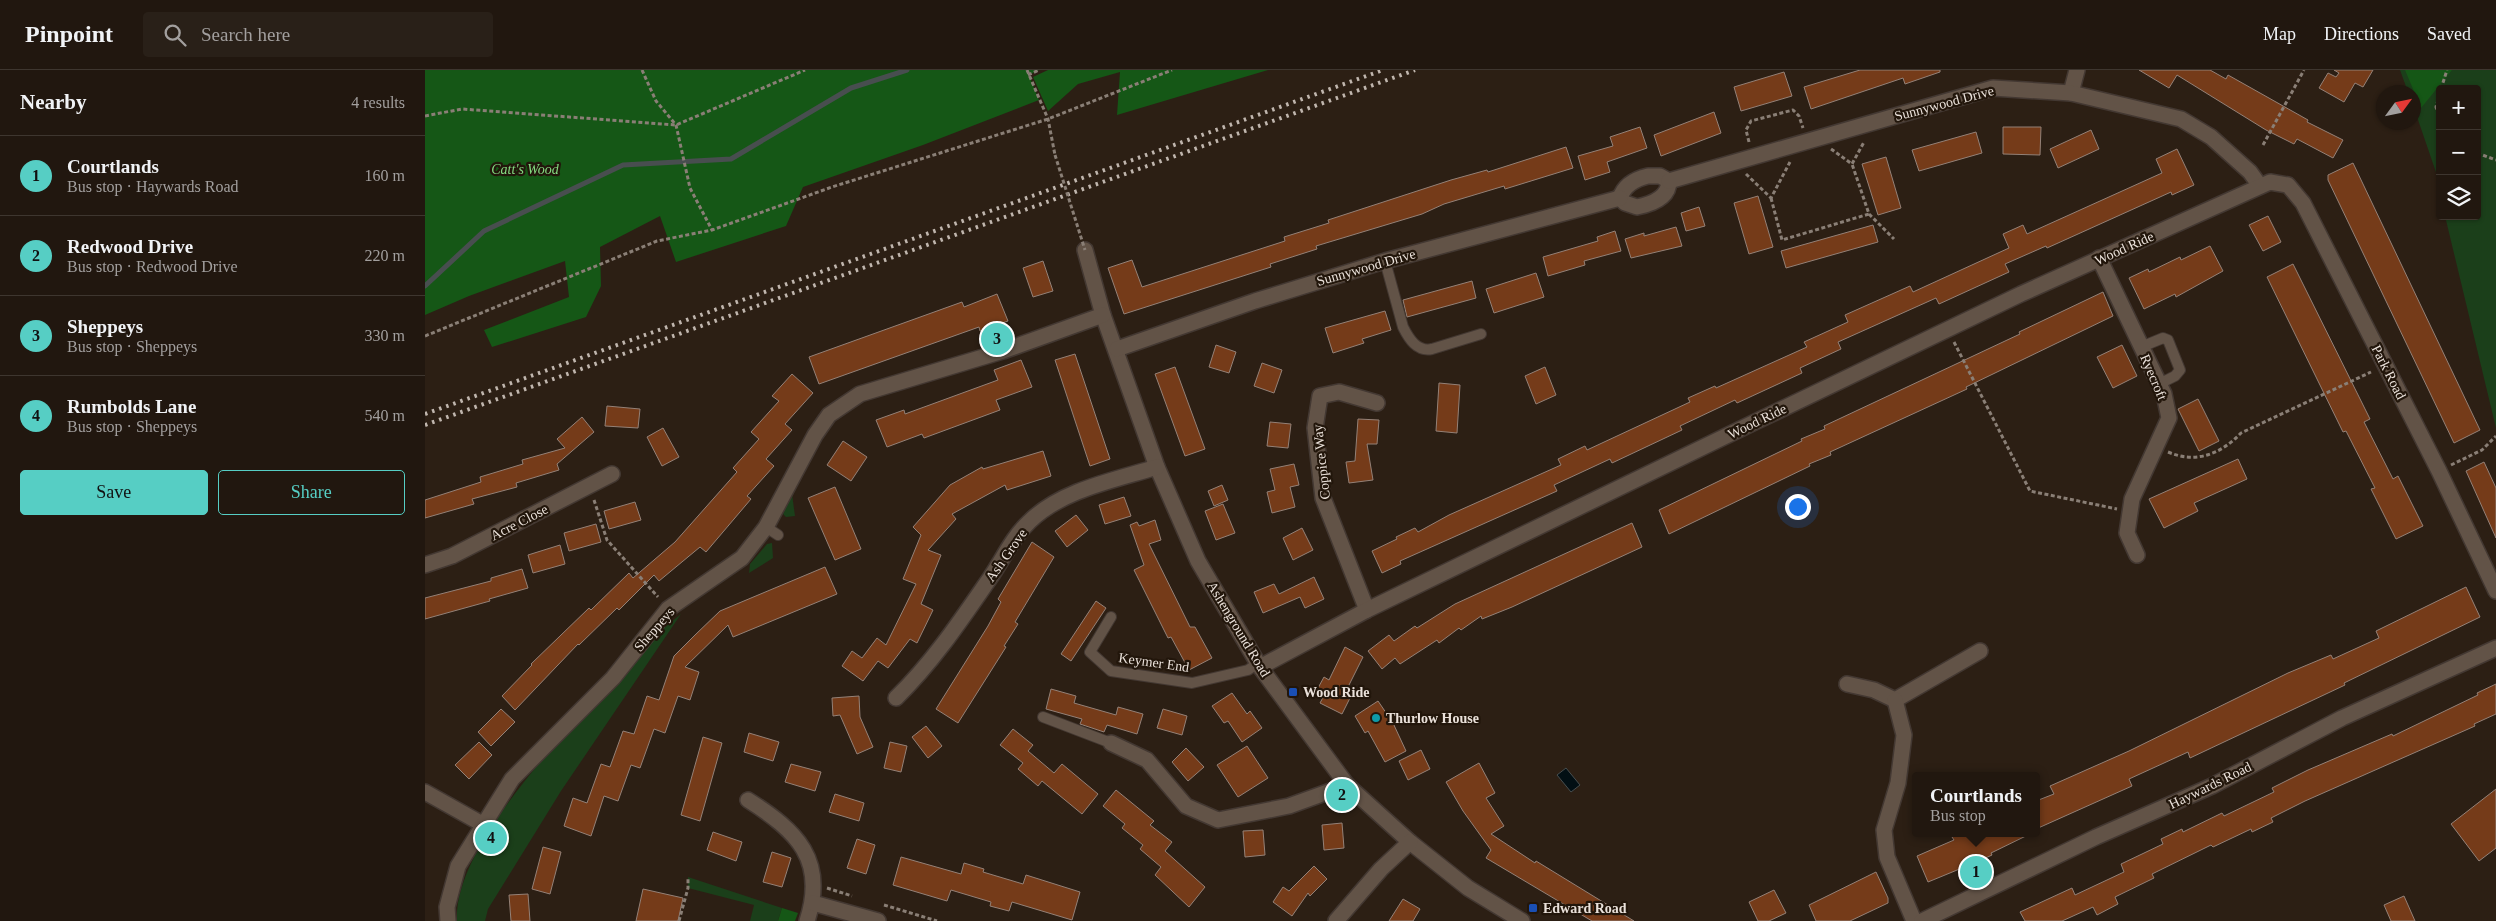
<!DOCTYPE html>
<html lang="en">
<head>
<meta charset="utf-8">
<style>
	:root { --surface:#21170f; --page:#292018; --text:#f1f3f6; --muted:#a29f9e; --line:#3e362f; --accent:#56cec4 }
	body { margin:0; font-family:Georgia,serif; background:var(--page); color:var(--text) }
	.controls { position:absolute; right:15px; top:15px; display:grid; overflow:hidden; border-radius:5px; box-shadow:0 1px 4px #0004 }
	.controls button { width:45px; height:45px; display:grid; place-items:center; padding:0; border:0; border-bottom:1px solid var(--line); background:var(--surface); color:var(--text); font:25px sans-serif }
	.compass { position:absolute; left:1951px; top:15px; width:45px; height:45px; border-radius:50%; background:var(--surface); box-shadow:0 1px 4px #0004; rotate:57deg }
	.you { position:absolute; left:1372px; top:436px; width:18px; height:18px; margin:-12px; border:4px solid #fff; border-radius:50%; background:#1a73e8; box-shadow:0 0 0 8px #1a73e833 }
	.badge { display:grid; place-items:center; width:32px; height:32px; border-radius:50%; background:var(--accent); color:#111; font-size:16px; font-weight:700 }
	.pin { position:absolute; translate:-50% -50%; border:2px solid #fff; box-shadow:0 1px 5px #0006 }
	.popup { position:absolute; left:1487px; top:702px; width:128px; height:65px; box-sizing:border-box; display:grid; place-content:center; border-radius:5px; background:var(--surface); filter:drop-shadow(0 1px 4px #0005); font-size:16px; white-space:nowrap; color:var(--muted) }
	.popup b { font-size:19px; color:var(--text) }
	.popup::after { content:''; position:absolute; left:50%; top:100%; margin-left:-10px; border:10px solid transparent; border-top-color:var(--surface) }
	.list { margin:0; padding:0; list-style:none }
	h2 { display:flex; justify-content:space-between; align-items:center; height:65px; margin:0; padding:0 20px; font-size:21px }
	h2 small { font-size:16px; font-weight:400; color:var(--muted) }
	.list li { display:grid; grid-template-columns:32px 1fr auto; gap:15px; align-items:center; box-sizing:border-box; height:80px; padding:0 20px; border-top:1px solid var(--line) }
	.list b { display:block; font-size:19px; white-space:nowrap }
	.list p { margin:0; font-size:16px; white-space:nowrap; color:var(--muted) }
	.list em { font-size:16px; font-style:normal; color:var(--muted) }
	.actions { display:flex; gap:10px; padding:15px 20px }
	.actions a { flex:1; padding:11px 0; border:1px solid var(--accent); border-radius:5px; text-align:center; font-size:18px; color:var(--accent) }
	.actions .main { background:var(--accent); color:#111 }
	.icon { flex:none; width:28px; height:28px; fill:none; stroke:currentColor; stroke-width:2; stroke-linecap:round; stroke-linejoin:round }
	.map { position:relative; flex:none; width:2071px; height:851px; overflow:hidden }
	header { display:flex; align-items:center; gap:30px; box-sizing:border-box; height:70px; padding:0 25px; background:var(--surface); border-bottom:1px solid var(--line) }
	header strong { font-size:24px }
	nav { display:flex; gap:28px; margin-inline-start:auto; font-size:18px }
	.search { width:350px; height:45px; background:var(--page); display:flex; align-items:center; gap:12px; box-sizing:border-box; padding:0 18px; border-radius:5px; color:var(--muted); font-size:19px }
	main { display:flex }
	aside { flex:1; background:var(--surface) }
	.map>svg:first-child { display:block }
	.green { fill:#1b3f1a }
	.forest { fill:#155716 }
	.water { fill:#020f14; stroke:#484e4f }
	.lines { fill:none; stroke-linecap:round; stroke-linejoin:round }
	.stream { stroke:#484e4f; stroke-width:5 }
	.building { fill:#753b19; stroke:#948177 }
	.lane-casing { stroke:#433832; stroke-width:12 }
	.street-casing { stroke:#433832; stroke-width:18 }
	.path { stroke:#8a7f76; stroke-width:3; stroke-dasharray:4 2.5; stroke-linecap:butt }
	.lane { stroke:#625347; stroke-width:10 }
	.street { stroke:#625347; stroke-width:15 }
	.rail { stroke:#c0b6ae; stroke-width:4; stroke-dasharray:2.5 5; stroke-linecap:butt }
	.path-bridge { stroke:#8a7f76; stroke-width:3; stroke-dasharray:4 2.5; stroke-linecap:butt }
	.transit-dot { fill:#1a4fb4; stroke:#22160b; stroke-width:2 }
	.culture-dot { fill:#0f9aa8; stroke:#22160b; stroke-width:2 }
	.labels { text-anchor:middle; stroke-width:4.5; stroke-linejoin:round; paint-order:stroke }
	.street-label { font-size:14px; fill:#eae1da; stroke:#22160b }
	.park-label { font-size:14px; font-style:italic; fill:#84d980; stroke:#22160b }
	.poi-label { font-size:14px; font-weight:bold; fill:#eae1da; stroke:#22160b; text-anchor:start }
</style>
</head>
<body>
<header>
<strong>Pinpoint</strong>
<div class="search"><svg class="icon" aria-label="search" viewBox="0 0 24 24"><circle cx="10" cy="10" r="6"/><path d="M15 15l6 6"/></svg>Search here</div>
<nav><a>Map</a><a>Directions</a><a>Saved</a></nav>
</header>
<main>
<aside>
<h2>Nearby<small>4 results</small></h2>
<ul class="list">
<li><span class="badge">1</span><div><b>Courtlands</b><p>Bus stop · Haywards Road</p></div><em>160 m</em></li>
<li><span class="badge">2</span><div><b>Redwood Drive</b><p>Bus stop · Redwood Drive</p></div><em>220 m</em></li>
<li><span class="badge">3</span><div><b>Sheppeys</b><p>Bus stop · Sheppeys</p></div><em>330 m</em></li>
<li><span class="badge">4</span><div><b>Rumbolds Lane</b><p>Bus stop · Sheppeys</p></div><em>540 m</em></li>
</ul>
<div class="actions"><a class="main">Save</a><a>Share</a></div>
</aside>
<div class="map">
<svg width="2071" height="851" viewBox="0 0 2071 851">
	<rect width="100%" height="100%" fill="#2c1f14"/>
	<g class="green">
		<polygon points="1975,0 2071,0 2071,358 2020,146 2052,146 2052,19 2015,19 2015,114 1989,38 1988,22 1983,22"/>
		<polygon points="367,424 370,446 361,447 358,444"/>
		<polygon points="347,473 348,488 324,503 325,494 342,474"/>
		<path d="M256 544 136 721 63 839 60 851H32C27 765 182 620 239 558Z"/>
		<polygon points="263,807 357,838 353,851 325,851 329,835 263,818"/>
	</g>
	<g class="forest">
		<polygon points="0,0 614,0 604,5 614,30 498,75 378,117 361,156 251,192 235,146 175,177 176,216 161,247 67,277 59,260 144,227 140,191 44,226 0,245"/>
		<polygon points="623,0 843,0 692,45 695,2 653,14 623,41 608,7"/>
		<polygon points="1980,0 2027,0 1996,38"/>
		<polygon points="357,838 373,843 370,851 353,851"/>
	</g>
	<polygon class="water" points="1141,698 1155,715 1146,722 1132,705"/>
	<g class="lines">
		<polyline class="stream" points="0,216 59,161 198,95 306,89 426,18 482,0"/>
	</g>
	<g class="building">
		<polygon points="1435,0 1515,0 1515,2 1480,14 1478,8 1386,39 1379,17"/>
		<polygon points="1714,0 1785,0 1801,9 1803,5 1883,50 1882,52 1918,70 1908,88 1872,69 1869,74 1841,60 1752,5 1744,18"/>
		<polygon points="1909,0 1948,0 1938,17 1930,13 1919,32 1894,18 1903,3 1911,7 1914,3"/>
		<polygon points="1359,2 1367,26 1316,41 1309,17"/>
		<polygon points="1289,42 1296,63 1236,86 1229,65"/>
		<polygon points="1215,57 1222,78 1182,92 1185,102 1160,110 1153,86 1188,76 1185,67"/>
		<polygon points="1578,57 1616,57 1615,85 1578,84"/>
		<polygon points="1666,60 1674,79 1633,98 1625,79"/>
		<polygon points="1551,62 1557,83 1494,101 1487,80"/>
		<polygon points="1141,77 1148,98 1080,119 1079,116 1019,134 997,144 891,176 892,179 845,194 846,197 699,244 683,198 707,190 717,217 860,171 859,167 904,153 903,150 1026,110 1062,100 1063,102"/>
		<polygon points="1752,79 1769,115 1747,125 1746,122 1622,178 1621,176 1580,194 1584,202 1514,234 1511,228 1413,272 1416,279 1375,298 1377,303 1312,333 1310,330 1255,356 1257,360 1187,393 1185,389 1129,415 1132,421 975,491 976,494 957,503 947,481 972,469 971,467 990,458 993,462 1024,445 1136,395 1133,389 1160,376 1162,380 1265,332 1263,328 1290,316 1291,318 1382,277 1379,272 1423,252 1420,245 1485,216 1488,222 1584,178 1578,164 1598,155 1602,164 1737,103 1731,89"/>
		<polygon points="1461,87 1476,138 1453,145 1437,94"/>
		<polygon points="1928,93 2055,360 2029,373 1903,110 1903,105"/>
		<polygon points="1333,126 1348,177 1324,184 1309,133"/>
		<polygon points="1274,137 1280,156 1261,161 1256,143"/>
		<polygon points="1843,146 1856,172 1838,181 1824,155"/>
		<polygon points="1448,155 1453,172 1361,198 1356,181"/>
		<polygon points="1251,157 1257,176 1206,188 1200,169 1219,163 1219,166"/>
		<polygon points="1190,161 1196,181 1159,191 1160,195 1123,206 1118,187 1173,171 1172,167"/>
		<polygon points="1785,176 1798,201 1751,227 1750,224 1719,239 1704,208 1723,199 1724,202 1755,187 1756,190"/>
		<polygon points="618,191 628,221 608,227 598,198"/>
		<polygon points="1868,194 1945,349 1939,352 1968,409 1973,406 1998,456 1971,469 1946,419 1950,418 1921,361 1918,362 1842,207"/>
		<polygon points="1111,203 1119,227 1069,243 1061,219"/>
		<polygon points="1047,211 1051,228 982,247 978,230"/>
		<polygon points="1678,222 1688,246 1541,317 1542,319 1405,382 1406,385 1384,394 1385,396 1244,464 1234,440 1377,371 1376,369 1400,359 1399,356 1595,264 1594,262"/>
		<polygon points="572,224 583,251 555,261 554,257 394,314 384,287 537,232 539,237"/>
		<polygon points="960,241 966,260 937,269 939,273 908,283 900,258"/>
		<polygon points="791,275 811,282 804,303 784,297"/>
		<polygon points="1697,275 1712,306 1688,318 1672,287"/>
		<polygon points="650,284 685,389 665,396 630,290"/>
		<polygon points="596,290 607,317 571,330 575,340 499,368 497,364 462,377 451,350 479,340 480,344 573,310 569,300"/>
		<polygon points="837,293 857,300 849,323 829,316"/>
		<polygon points="750,297 780,379 760,386 730,304"/>
		<polygon points="1120,297 1131,325 1111,334 1100,306"/>
		<polygon points="367,304 388,323 360,354 367,360 341,389 349,396 322,426 326,429 281,482 275,477 234,511 229,505 194,540 192,538 154,575 153,574 90,640 77,626 107,595 106,594 164,538 166,540 204,503 208,508 250,472 312,402 308,398 334,369 326,362 354,331 347,326"/>
		<polygon points="1014,313 1035,315 1032,363 1011,361"/>
		<polygon points="1773,329 1794,371 1774,381 1753,339"/>
		<polygon points="182,336 215,339 213,358 180,356"/>
		<polygon points="157,347 169,362 132,394 134,400 91,413 92,417 47,429 49,434 0,448 0,430 56,412 55,407 98,394 97,390 140,378 132,369"/>
		<polygon points="933,349 954,350 952,374 942,374 948,410 924,413 921,392 930,391"/>
		<polygon points="845,352 866,354 863,378 842,376"/>
		<polygon points="238,358 254,387 237,396 222,367"/>
		<polygon points="418,371 442,387 426,411 402,395"/>
		<polygon points="618,381 626,406 582,420 580,415 527,444 531,449 503,480 516,485 496,534 508,540 492,573 485,569 463,598 453,591 438,611 417,596 427,581 437,588 452,568 461,575 491,514 478,509 496,465 488,457 525,415 557,397 558,399"/>
		<polygon points="1813,389 1822,409 1769,433 1773,441 1739,458 1724,429"/>
		<polygon points="2059,392 2071,418 2071,468 2041,401"/>
		<polygon points="869,394 874,415 865,417 870,437 847,443 842,422 850,420 845,399"/>
		<polygon points="797,415 803,430 789,436 783,421"/>
		<polygon points="410,417 436,479 410,490 383,428"/>
		<polygon points="699,427 706,446 680,454 674,435"/>
		<polygon points="210,432 216,450 184,459 179,441"/>
		<polygon points="798,434 810,463 791,470 780,441"/>
		<polygon points="651,445 663,460 642,477 630,461"/>
		<polygon points="730,450 736,470 724,474 765,557 770,557 787,588 764,600 746,567 743,568 709,500 719,495 705,455 712,452 714,456"/>
		<polygon points="1207,453 1217,477 1087,537 1057,549 1056,546 1036,560 1034,558 1014,573 1012,570 975,594 970,588 957,599 943,581 964,565 969,571 990,556 992,558 1030,534"/>
		<polygon points="171,454 176,472 144,481 139,463"/>
		<polygon points="877,458 888,480 868,490 858,468"/>
		<polygon points="607,472 629,487 590,552 593,554 579,576 581,577 533,653 511,639 563,556 576,532 573,529"/>
		<polygon points="135,475 140,494 108,503 103,485"/>
		<polygon points="400,497 412,524 308,567 303,555 260,597 274,602 265,630 253,626 240,663 229,659 215,698 206,695 193,731 179,726 166,766 139,756 148,728 162,733 176,694 185,697 198,661 209,664 222,626 234,630 249,586 270,565 295,541"/>
		<polygon points="97,499 103,518 64,529 65,531 0,549 0,528 66,511 66,508"/>
		<polygon points="889,507 899,529 880,538 875,527 838,543 829,522 849,514 854,524"/>
		<polygon points="2041,517 2055,547 1919,613 1920,615 1765,688 1763,682 1704,709 1707,716 1611,759 1611,731 1629,724 1625,716 1704,681 1863,603 1906,585 1908,589 1954,568 1951,561"/>
		<polygon points="671,531 681,538 646,591 636,584"/>
		<polygon points="920,577 938,587 919,625 925,628 917,644 895,633 901,622 893,618 899,607 904,610"/>
		<polygon points="2071,614 2071,644 2049,654 2050,656 1880,731 1846,748 1848,752 1827,762 1826,759 1788,777 1786,775 1727,804 1729,808 1690,827 1693,834 1672,845 1668,837 1637,851 1600,851 1595,842 1647,818 1650,825 1699,802 1696,794 1738,774 1736,769 1757,759 1758,762 1797,743 1799,746 1849,722 1847,718 1883,700 1967,664 1968,666 2053,625 2052,623"/>
		<polygon points="626,619 651,626 649,633 691,645 693,637 718,644 712,664 682,655 679,662 655,654 657,649 621,639"/>
		<polygon points="807,623 822,644 825,641 837,658 817,672 803,651 799,653 787,636"/>
		<polygon points="434,626 435,647 448,677 432,684 415,645 408,646 407,628"/>
		<polygon points="953,631 968,653 981,681 960,692 943,661 940,663 930,646"/>
		<polygon points="76,639 90,652 66,676 53,662"/>
		<polygon points="738,639 762,646 757,665 732,658"/>
		<polygon points="501,656 517,676 503,688 487,667"/>
		<polygon points="588,659 608,675 603,681 629,703 637,694 673,724 657,744 617,711 613,716 593,699 598,693 575,675"/>
		<polygon points="324,663 354,672 348,691 319,682"/>
		<polygon points="278,667 297,673 275,751 256,745"/>
		<polygon points="54,672 67,685 44,709 30,695"/>
		<polygon points="465,672 482,676 476,702 459,698"/>
		<polygon points="822,676 843,708 813,727 792,695"/>
		<polygon points="761,678 779,697 763,711 747,692"/>
		<polygon points="996,680 1005,699 983,710 974,691"/>
		<polygon points="1054,693 1070,723 1061,728 1079,756 1066,764 1110,793 1111,791 1209,851 1167,851 1061,788 1066,780 1038,741 1021,712"/>
		<polygon points="366,694 396,702 390,721 360,712"/>
		<polygon points="2071,719 2071,778 2054,791 2026,754"/>
		<polygon points="691,720 729,751 725,755 747,772 740,781 780,817 764,837 730,805 736,797 715,779 718,775 697,758 700,754 678,736"/>
		<polygon points="410,724 439,733 434,751 404,742"/>
		<polygon points="917,753 919,778 899,780 897,755"/>
		<polygon points="838,760 840,785 820,787 818,761"/>
		<polygon points="288,762 317,772 311,791 282,780"/>
		<polygon points="1534,763 1607,763 1566,783 1567,785 1554,791 1503,812 1492,786 1529,770 1527,767"/>
		<polygon points="432,769 450,775 441,804 422,798"/>
		<polygon points="118,777 136,782 125,824 107,819"/>
		<polygon points="347,782 366,788 357,817 338,812"/>
		<polygon points="476,787 536,804 539,793 559,799 558,802 598,814 601,805 655,822 647,850 587,832 584,841 565,836 566,832 526,820 522,831 468,815"/>
		<polygon points="889,796 902,809 885,826 883,823 867,846 848,832 858,817 864,821"/>
		<polygon points="1451,802 1463,828 1463,833 1425,851 1391,851 1384,835"/>
		<polygon points="218,819 258,828 253,851 211,851"/>
		<polygon points="1349,820 1361,843 1344,851 1333,851 1324,832"/>
		<polygon points="103,824 105,851 86,851 84,825"/>
		<polygon points="1979,826 1990,851 1966,851 1959,835"/>
		<polygon points="978,829 995,839 988,851 964,851"/>
	</g>
	<g class="lines">
		<g class="lane-casing">
			<g id="lane">
				<path d="M960 191 978 257C984 269 992 282 1007 279L1056 264"/>
				<polyline points="1716,277 1738,268 1743,270 1755,300 1750,306 1734,314"/>
				<polyline points="341,457 353,465"/>
				<polyline points="686,547 665,582 686,601 767,613 823,600 833,593"/>
				<polyline points="618,647 686,673"/>
			</g>
		</g>
		<g class="street-casing">
			<g id="street">
				<polyline points="1646,23 1652,0"/>
				<path d="M1223 106H1235L1244 111C1244 128 1227 134 1212 137L1200 133 1195 128C1199 115 1210 109 1223 106Z"/>
				<polyline points="1244,111 1568,18 1646,23 1756,49 1786,67 1825,102 1835,116"/>
				<polyline points="660,180 678,245 732,397 773,491 835,597 922,715 985,772 1043,818 1097,851"/>
				<polyline points="1674,188 1739,324 1744,348 1707,429 1702,463 1712,485"/>
				<polyline points="692,279 830,231 960,191 1195,128"/>
				<polyline points="0,495 27,486 187,404"/>
				<polyline points="942,540 898,428 890,358 895,326 914,322 952,333"/>
				<polyline points="835,597 942,540 1332,351 1596,224 1845,112 1863,115 1878,133 2014,401 2071,521"/>
				<polyline points="1422,614 1449,620 1470,630 1555,581"/>
				<path d="M471 628C508 592 536 550 565 508 578 489 587 468 604 452 636 420 690 410 732 397"/>
				<polyline points="1470,630 1479,665 1473,713 1459,760 1462,787 1489,851"/>
				<polyline points="686,673 722,690 761,736 793,750 864,736 922,715"/>
				<polyline points="0,722 59,755"/>
				<path d="M323 730C372 761 402 790 382 851"/>
				<polyline points="388,833 453,851"/>
				<polyline points="23,851 22,837 33,796 87,709 188,608 243,539 317,488 341,457 390,365 404,345 435,324 578,281 678,245"/>
				<polyline points="911,851 956,799 985,772"/>
				<polyline points="1497,851 1671,767 1787,716 1917,648 2071,578"/>
			</g>
		</g>
		<g class="path">
			<polyline points="217,0 231,31 251,55 265,118 287,160"/>
			<polyline points="602,0 623,49 630,85"/>
			<polyline points="603,5 614,0"/>
			<polyline points="2016,19 2022,0"/>
			<polyline points="2015,23 2011,37 2015,51"/>
			<polyline points="0,46 37,39 251,55 380,0"/>
			<polyline points="1324,72 1321,60 1326,51 1368,40 1374,46 1378,58"/>
			<polyline points="1838,75 1879,0"/>
			<polyline points="1406,79 1427,94 1439,72"/>
			<polyline points="2052,83 2071,90"/>
			<polyline points="1321,104 1346,128 1365,92"/>
			<polyline points="1346,128 1357,170 1444,144 1427,94"/>
			<polyline points="1444,144 1469,169"/>
			<polyline points="0,266 232,171 287,160 407,117 623,49 747,0"/>
			<polyline points="1529,272 1605,421 1692,439"/>
			<path d="M1743 382C1771 394 1796 384 1816 363L1946 302"/>
			<polyline points="2026,395 2057,380 2071,366"/>
			<polyline points="169,430 182,470 233,527"/>
			<polyline points="402,818 427,826"/>
			<polyline points="459,835 512,851"/>
			<polyline points="254,851 263,818 263,807"/>
		</g>
		<use href="#lane" class="lane"/>
		<use href="#street" class="street"/>
		<g class="rail">
			<polyline points="0,344 958,0"/>
			<polyline points="0,355 990,0"/>
		</g>
		<polyline class="path-bridge" points="630,85 660,180"/>
	</g>
	<g class="transit-dot">
		<rect x="863" y="617" width="10" height="10" rx="2.5"/>
		<rect x="1103" y="833" width="10" height="10" rx="2.5"/>
	</g>
	<circle class="culture-dot" cx="951" cy="648" r="5"/>
	<g class="labels">
		<g class="street-label">
			<text transform="translate(1519 33) rotate(-15)" y="5">Sunnywood Drive</text>
			<text transform="translate(1699 178) rotate(-24)" y="5">Wood Ride</text>
			<text transform="translate(941 197) rotate(-16)" y="5">Sunnywood Drive</text>
			<text transform="translate(1964 302) rotate(63)" y="5">Park Road</text>
			<text transform="translate(1729 307) rotate(67)" y="5">Ryecroft</text>
			<text transform="translate(1332 351) rotate(-26)" y="5">Wood Ride</text>
			<text transform="translate(896 392) rotate(-96)" y="5">Coppice Way</text>
			<text transform="translate(94 452) rotate(-27)" y="5">Acre Close</text>
			<text transform="translate(581 485) rotate(-55)" y="5">Ash Grove</text>
			<text transform="translate(229 559) rotate(-49)" y="5">Sheppeys</text>
			<text transform="translate(814 559) rotate(59)" y="5">Ashenground Road</text>
			<text transform="translate(729 592) rotate(8)" y="5">Keymer End</text>
			<text transform="translate(1785 715) rotate(-26)" y="5">Haywards Road</text>
		</g>
		<g class="park-label">
			<text x="100" y="104">Catt's Wood</text>
		</g>
		<g class="poi-label">
			<text x="878" y="627">Wood Ride</text>
			<text x="961" y="653">Thurlow House</text>
			<text x="1118" y="843">Edward Road</text>
		</g>
	</g>
</svg>
<div class="controls">
<button>+</button>
<button>−</button>
<button><svg class="icon" aria-label="layers" viewBox="0 0 24 24"><path d="M12 4l9 5-9 5-9-5zM3 14l9 5 9-5"/></svg></button>
</div>
<svg class="compass" viewBox="-18 -18 36 36"><path d="M0-13l5 13h-10z" fill="#e53935"/><path d="M0 13l5-13h-10z" fill="#a29f9e"/></svg>
<div class="you"></div>
<div class="pin badge" style="left:1551px;top:802px">1</div>
<div class="popup"><b>Courtlands</b>Bus stop</div>
<div class="pin badge" style="left:917px;top:725px">2</div>
<div class="pin badge" style="left:572px;top:269px">3</div>
<div class="pin badge" style="left:66px;top:768px">4</div>
</div>
</main>
</body>
</html>
